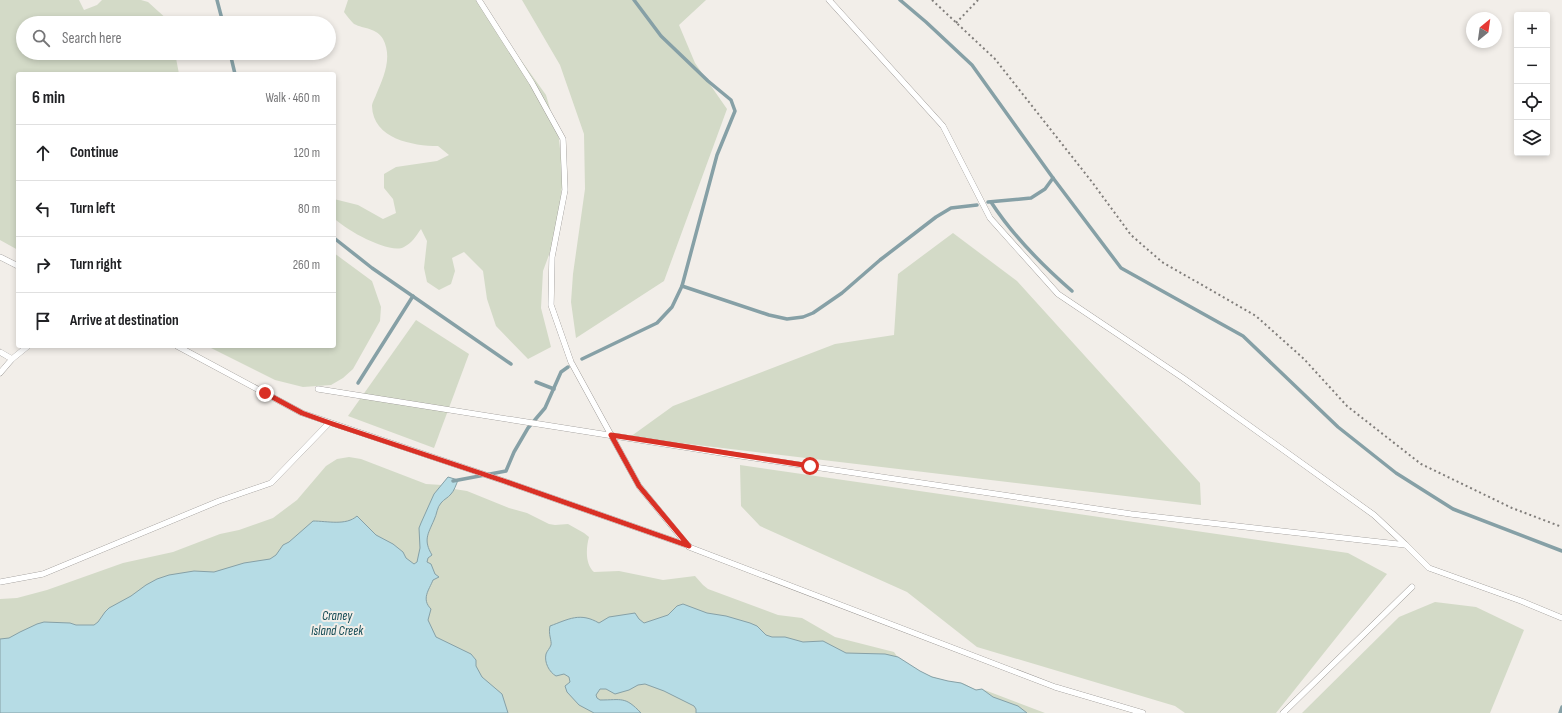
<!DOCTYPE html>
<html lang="en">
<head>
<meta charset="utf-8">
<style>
	:root { --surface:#fff; --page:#f2f2f2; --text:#202124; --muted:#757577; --line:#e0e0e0 }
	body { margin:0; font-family:"Sofia Sans Condensed",sans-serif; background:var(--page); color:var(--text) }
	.controls { position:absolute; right:12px; top:12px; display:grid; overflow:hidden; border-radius:4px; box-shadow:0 2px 6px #0003 }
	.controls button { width:36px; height:36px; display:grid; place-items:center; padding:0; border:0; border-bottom:1px solid var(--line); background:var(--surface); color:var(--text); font:20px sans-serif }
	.compass { position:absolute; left:1466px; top:12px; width:36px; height:36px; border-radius:50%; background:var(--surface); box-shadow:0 2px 6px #0003; rotate:29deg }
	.stop { position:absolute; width:12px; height:12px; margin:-9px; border:3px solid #d93025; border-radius:50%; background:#fff }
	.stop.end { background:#d93025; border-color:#fff; box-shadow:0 1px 4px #0008 }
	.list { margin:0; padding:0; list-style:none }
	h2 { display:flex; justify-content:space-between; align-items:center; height:52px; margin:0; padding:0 16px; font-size:17px }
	h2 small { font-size:13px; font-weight:400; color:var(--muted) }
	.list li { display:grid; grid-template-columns:26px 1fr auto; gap:12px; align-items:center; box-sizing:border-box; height:56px; padding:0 16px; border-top:1px solid var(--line) }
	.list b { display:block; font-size:15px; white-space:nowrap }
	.list em { font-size:13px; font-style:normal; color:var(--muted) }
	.icon { flex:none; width:22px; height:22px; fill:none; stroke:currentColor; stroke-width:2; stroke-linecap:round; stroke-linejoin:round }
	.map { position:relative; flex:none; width:1562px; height:713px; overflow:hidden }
	.search { position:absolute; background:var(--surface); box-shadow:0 2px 6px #0003; left:16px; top:16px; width:320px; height:44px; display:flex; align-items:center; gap:10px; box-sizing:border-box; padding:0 14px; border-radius:22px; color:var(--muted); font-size:15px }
	.panel { position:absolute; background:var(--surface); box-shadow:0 2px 6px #0003; left:16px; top:72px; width:320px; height:276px; border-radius:4px }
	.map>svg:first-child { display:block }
	.green { fill:#d3dac7 }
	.water { fill:#b6dce5; stroke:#86a0a6 }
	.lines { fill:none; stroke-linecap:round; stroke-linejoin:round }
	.stream { stroke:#86a0a6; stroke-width:3.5 }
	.lane-casing { stroke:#85817e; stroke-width:6 }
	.path { stroke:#817e7b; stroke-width:2; stroke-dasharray:2 3; stroke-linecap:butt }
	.lane { stroke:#fff; stroke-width:5.5 }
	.route { stroke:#d93025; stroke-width:5 }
	.labels { text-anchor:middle; stroke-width:4; stroke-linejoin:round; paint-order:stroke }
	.water-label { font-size:13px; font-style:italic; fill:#104852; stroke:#f2eee9 }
</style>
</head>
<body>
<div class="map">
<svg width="1562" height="713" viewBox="0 0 1562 713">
	<rect width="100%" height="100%" fill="#f2eee9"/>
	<g class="green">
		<polygon points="0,0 79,0 84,10 97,5 102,0 141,0 148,2 169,21 169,23 23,23 23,53 175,53 179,74 18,74 18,250 0,240"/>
		<path d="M348 0H478L546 95 559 139 563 178 557 233 543 271 541 308 551 347 528 359 496 326 487 299 483 271 464 252 452 258 455 271 451 284 439 290 427 282 424 268 427 241 421 229C416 236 412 243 404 247 390 255 344 229 334 218V199L358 205 383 219 396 213 393 199 384 188V174L396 167 437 161 449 155 438 146C413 146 373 139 372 106 372 103 375 98 376 95 383 78 393 58 383 39 377 28 364 29 354 24 351 21 347 16 344 12Z"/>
		<polygon points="522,0 706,0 679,25 695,63 727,109 664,281 576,338 571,302 573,274 585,189 584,134 560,65"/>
		<polygon points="953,233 1017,281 1200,483 1201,505 630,437 673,406 835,344 894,335 898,274"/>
		<polygon points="334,253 372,281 381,307 380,321 353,369 343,378 331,385 303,387 275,380 207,346 334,346"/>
		<polygon points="416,320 469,354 434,448 348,416"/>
		<path d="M349 457 361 459 426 484 442 485 448 477 458 480 454 489 467 491 509 508 527 513 549 524 555 525 568 524 584 533 589 537C586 548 585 564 594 572L619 571 663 580 695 576 703 585 708 589 778 615 802 618 835 637 894 652C904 668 929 676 946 681 951 682 957 682 962 683 969 685 975 693 982 689L1045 713H408L0 687V599L17 598 47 590 123 563 173 552 220 534 239 530 273 518 297 500 326 466 337 459Z"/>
		<polygon points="740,465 1348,553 1387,574 1276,713 1185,713 1175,706 977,647 907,592 760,526 741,506"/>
		<polygon points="1435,602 1476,607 1524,630 1490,713 1302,713 1399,617"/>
	</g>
	<g class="water">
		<path d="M448 477 458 480C456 485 454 491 451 494 448 498 444 499 441 503 437 507 437 514 434 520 428 534 423 540 432 555L428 558 427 562 431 564 435 574 439 577 433 580C429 590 421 599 431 609L428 620 436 637 471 654 476 660V666L482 677 502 694 508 713H0V639L9 638 20 632 37 624 44 622 70 623 76 625H94L98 622 105 612 109 608 131 596 146 585 157 579 169 575 194 571 214 572 244 563 270 559 276 555 283 545 289 542 313 521C327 521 346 526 357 516L376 535 393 544 403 552 406 558 414 564 417 562 420 548 419 528 421 523 434 494Z"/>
		<path d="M683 604 707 613 726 616 750 623 757 626 766 635 772 637H785L803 642 823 641 846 653 885 654 898 657 920 671 932 677 948 681 961 683 976 690 982 689 993 697 1018 706 1027 713H696V709L694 706 664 691 645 684 638 685 629 690 615 694 606 689H600L596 695 597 698 600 700C622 700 625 696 641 713H594L579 705 567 692 565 686 570 682 569 677 564 674 556 676C549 672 544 662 546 654 547 651 550 648 551 645 552 641 548 634 550 626 569 619 580 612 599 623L609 617 635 613 639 619 644 623 668 615 677 606Z"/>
	</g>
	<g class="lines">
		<g class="stream">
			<polyline points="217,0 223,23"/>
			<polyline points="900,0 926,22 972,65 1053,178 1121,268 1243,336 1338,427 1396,473 1453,509 1562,551"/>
			<polyline points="230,53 235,74"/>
			<polyline points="988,202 1031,198 1045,189 1053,178"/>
			<path d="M991 202C1013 236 1042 265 1072 291"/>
			<polyline points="334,238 372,268 511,364"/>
			<polyline points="682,286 769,315 787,319 803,317 813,313 842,293 880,260 936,217 951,208 977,205"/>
			<polyline points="582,359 657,323 672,307 682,286 717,155 735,111 731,100 708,81 661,36 634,0"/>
			<polyline points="536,382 554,389"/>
			<polyline points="358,383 413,296"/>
			<polyline points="453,481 506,471 514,452 528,428 545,408 561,372 568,367"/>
			<polyline points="1560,713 1562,707"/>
		</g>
		<g class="lane-casing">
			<g id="lane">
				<polyline points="479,0 532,83 563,139 565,190 552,257 551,305 571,362 639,486 689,547 1055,687 1143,713"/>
				<polyline points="829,0 943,126 990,218 1058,294 1183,378 1374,515 1406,545"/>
				<polyline points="0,257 18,266"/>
				<polyline points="177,346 302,413 504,481 689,546"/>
				<polyline points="0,352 12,359 28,346"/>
				<polyline points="0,373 12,359"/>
				<polyline points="318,389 734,455 1131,514 1406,545 1429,568 1521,601 1562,618"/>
				<polyline points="0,582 43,574 219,501 271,483 329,423"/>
				<polyline points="1283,713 1412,587"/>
			</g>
		</g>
		<g class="path">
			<polyline points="932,0 995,59 1092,182 1131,235 1162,262 1256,316 1304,359 1347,406 1421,464 1512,508 1562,527"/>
			<polyline points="956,23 978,0"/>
		</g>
		<use href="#lane" class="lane"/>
	</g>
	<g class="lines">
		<polyline class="route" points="265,393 302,413 330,423 504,481 689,546 639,486 611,435 810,466"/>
	</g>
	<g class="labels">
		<g class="water-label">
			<text x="337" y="620">Craney<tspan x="337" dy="15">Island Creek</tspan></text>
		</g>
	</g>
</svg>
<div class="controls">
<button>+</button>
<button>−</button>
<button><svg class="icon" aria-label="locate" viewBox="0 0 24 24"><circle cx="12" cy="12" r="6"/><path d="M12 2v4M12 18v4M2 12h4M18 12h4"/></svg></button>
<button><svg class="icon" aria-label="layers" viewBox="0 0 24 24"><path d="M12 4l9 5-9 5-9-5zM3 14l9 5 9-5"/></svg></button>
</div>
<svg class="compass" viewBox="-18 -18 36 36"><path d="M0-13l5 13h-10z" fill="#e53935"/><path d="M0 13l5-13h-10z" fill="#757577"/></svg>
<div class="stop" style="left:810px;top:466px"></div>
<div class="stop end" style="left:265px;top:393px"></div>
<div class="search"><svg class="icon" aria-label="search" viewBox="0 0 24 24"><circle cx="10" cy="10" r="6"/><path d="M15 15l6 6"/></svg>Search here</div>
<section class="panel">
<h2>6 min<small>Walk · 460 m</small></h2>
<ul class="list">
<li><svg class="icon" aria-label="ahead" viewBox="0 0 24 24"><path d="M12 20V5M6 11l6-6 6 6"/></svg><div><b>Continue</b></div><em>120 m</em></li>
<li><svg class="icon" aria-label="left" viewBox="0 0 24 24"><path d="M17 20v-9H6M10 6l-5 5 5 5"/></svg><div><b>Turn left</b></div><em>80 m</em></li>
<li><svg class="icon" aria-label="right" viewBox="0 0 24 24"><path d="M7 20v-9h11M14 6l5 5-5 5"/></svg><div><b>Turn right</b></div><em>260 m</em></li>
<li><svg class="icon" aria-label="arrive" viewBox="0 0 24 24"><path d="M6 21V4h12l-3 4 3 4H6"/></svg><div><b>Arrive at destination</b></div></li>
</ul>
</section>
</div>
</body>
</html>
